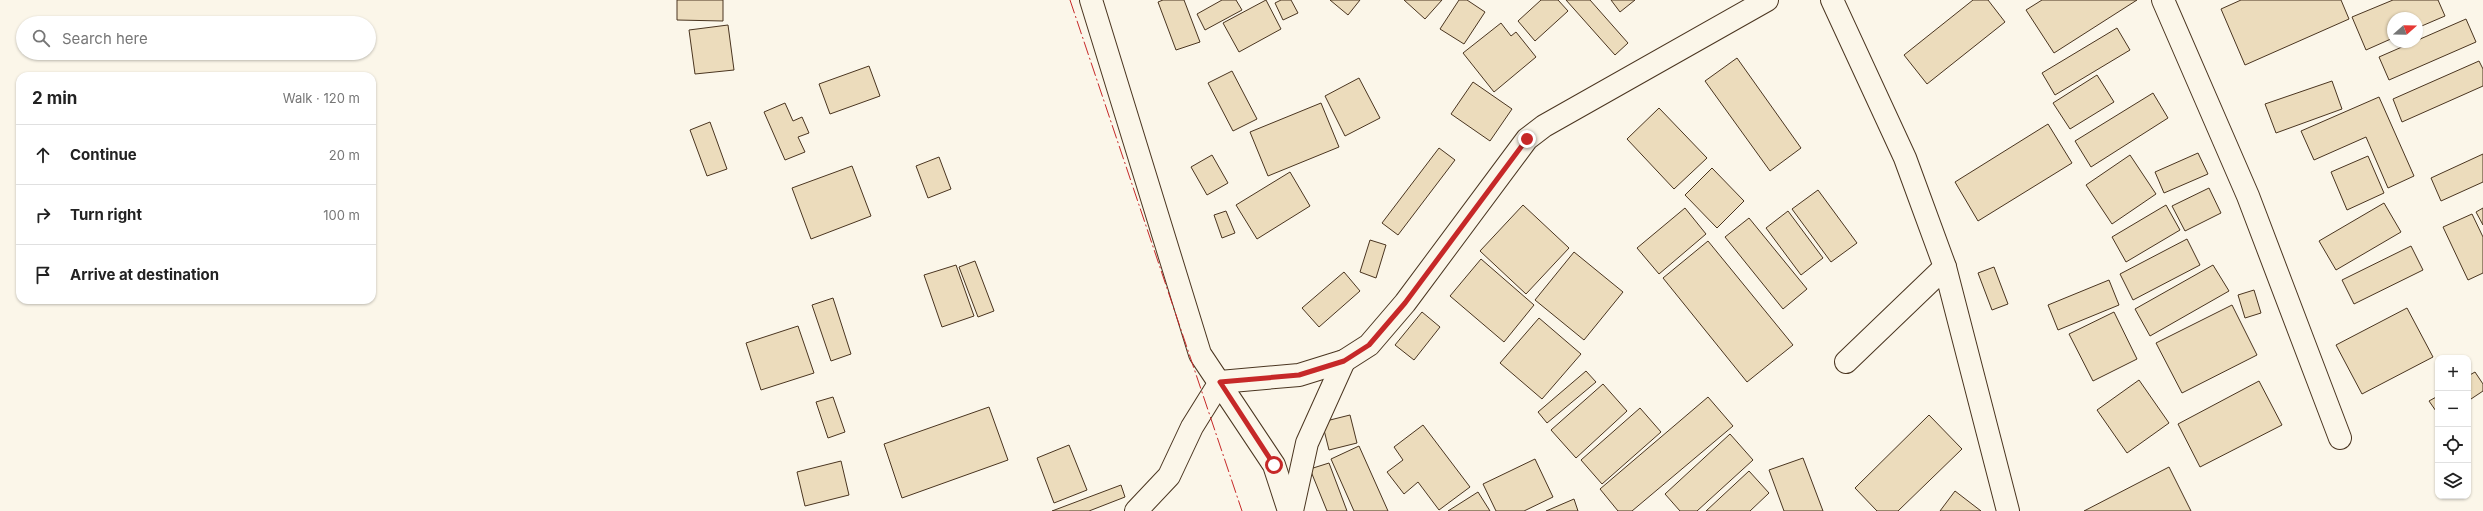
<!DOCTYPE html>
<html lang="en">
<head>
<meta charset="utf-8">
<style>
	:root { --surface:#fff; --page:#f2f2f2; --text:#222; --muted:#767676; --line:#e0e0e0 }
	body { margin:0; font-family:Inter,sans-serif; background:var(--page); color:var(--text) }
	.controls { position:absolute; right:12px; bottom:12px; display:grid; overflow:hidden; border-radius:8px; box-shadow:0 1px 3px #0004 }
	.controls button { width:36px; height:36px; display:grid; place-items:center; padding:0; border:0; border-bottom:1px solid var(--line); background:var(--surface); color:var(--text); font:20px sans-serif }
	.compass { position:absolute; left:2387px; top:12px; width:36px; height:36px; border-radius:50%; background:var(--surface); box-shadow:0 1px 3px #0004; rotate:70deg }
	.stop { position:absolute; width:12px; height:12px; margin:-9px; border:3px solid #c62828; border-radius:50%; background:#fff }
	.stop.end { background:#c62828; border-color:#fff; box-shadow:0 1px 4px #0008 }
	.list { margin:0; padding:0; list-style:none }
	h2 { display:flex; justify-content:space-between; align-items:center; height:52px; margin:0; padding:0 16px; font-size:17px }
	h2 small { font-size:13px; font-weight:400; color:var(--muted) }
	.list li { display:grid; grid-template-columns:26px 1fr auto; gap:12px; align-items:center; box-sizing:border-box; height:60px; padding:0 16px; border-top:1px solid var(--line) }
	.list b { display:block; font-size:15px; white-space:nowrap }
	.list em { font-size:13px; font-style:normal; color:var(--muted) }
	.icon { flex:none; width:22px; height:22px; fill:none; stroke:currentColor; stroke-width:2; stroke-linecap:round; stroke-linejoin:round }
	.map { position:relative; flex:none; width:2483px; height:511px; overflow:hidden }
	.search { position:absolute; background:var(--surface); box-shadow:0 1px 3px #0004; left:16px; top:16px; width:360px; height:44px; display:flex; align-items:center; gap:10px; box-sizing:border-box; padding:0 14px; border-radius:22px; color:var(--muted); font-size:15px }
	.panel { position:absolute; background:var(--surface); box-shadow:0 1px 3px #0004; left:16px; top:72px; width:360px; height:232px; border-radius:12px }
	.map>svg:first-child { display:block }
	.building { fill:#ecdcbc; stroke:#4a3520 }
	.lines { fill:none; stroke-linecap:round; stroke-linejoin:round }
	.street-casing { stroke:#4a3520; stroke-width:24 }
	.street { stroke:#fbf6e9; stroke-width:22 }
	.power { stroke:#c62828; stroke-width:1; stroke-dasharray:14 3 2 3; stroke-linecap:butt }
	.route { stroke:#c62828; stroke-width:5 }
</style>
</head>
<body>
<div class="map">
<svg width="2483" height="511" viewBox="0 0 2483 511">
	<rect width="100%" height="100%" fill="#fbf6e9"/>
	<g class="building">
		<polygon points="677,0 723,0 723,21 677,20"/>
		<polygon points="1163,0 1184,0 1200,42 1176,50 1158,2"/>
		<polygon points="1222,0 1236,0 1242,10 1205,30 1197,14"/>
		<polygon points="1266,0 1281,29 1239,52 1223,23"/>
		<polygon points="1281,0 1291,0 1298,13 1283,20 1275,3"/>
		<polygon points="1330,0 1360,0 1348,15"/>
		<polygon points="1404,0 1442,0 1425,19"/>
		<polygon points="1459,0 1467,0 1485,12 1464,44 1440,29"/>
		<polygon points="1541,0 1558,0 1568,11 1535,41 1518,21"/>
		<polygon points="1566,0 1590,0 1628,43 1615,55"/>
		<polygon points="1611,0 1635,0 1620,12"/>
		<polygon points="1973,0 1988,0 2005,22 1927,84 1904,55"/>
		<polygon points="2042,0 2137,0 2054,53 2026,10"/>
		<polygon points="2241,0 2341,0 2349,19 2245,65 2221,9"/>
		<polygon points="2393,0 2438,0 2445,16 2417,28 2417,18 2393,18 2393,38 2366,50 2352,17"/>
		<polygon points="2466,19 2476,42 2389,80 2379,57"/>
		<polygon points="1501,23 1511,36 1516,32 1536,57 1494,92 1463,53"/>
		<polygon points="728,25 734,70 695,74 689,30"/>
		<polygon points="2117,28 2130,50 2055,95 2042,73"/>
		<polygon points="1737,58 1801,148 1770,171 1705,81"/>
		<polygon points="2479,61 2483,69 2483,86 2402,122 2393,99"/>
		<polygon points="869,66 880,96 830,114 819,84"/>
		<polygon points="1232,71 1257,119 1233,131 1208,83"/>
		<polygon points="2097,75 2114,102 2070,129 2053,103"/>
		<polygon points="1359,78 1380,118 1345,136 1325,96"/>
		<polygon points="2332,81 2342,109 2276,133 2265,104"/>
		<polygon points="1473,82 1512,109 1490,141 1451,114"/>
		<polygon points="2153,93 2168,118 2091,167 2075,141"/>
		<polygon points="2379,97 2414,176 2388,188 2366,137 2314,160 2301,131"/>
		<polygon points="785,103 793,121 802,117 809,133 798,137 805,152 785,160 764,112"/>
		<polygon points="1321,103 1339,147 1268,176 1250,132"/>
		<polygon points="1659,108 1707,158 1674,189 1627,139"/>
		<polygon points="710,122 727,169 707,176 690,130"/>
		<polygon points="2048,124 2072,163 1978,221 1955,182"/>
		<polygon points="1439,148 1455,160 1398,235 1382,223"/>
		<polygon points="2198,153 2208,174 2164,193 2155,172"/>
		<polygon points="2483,154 2483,182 2441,201 2431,178"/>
		<polygon points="1212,155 1228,183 1207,195 1191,167"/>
		<polygon points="2130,155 2156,194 2112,224 2086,185"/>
		<polygon points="2368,156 2384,193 2347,210 2331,172"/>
		<polygon points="939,157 951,189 928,198 916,166"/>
		<polygon points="852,166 871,216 811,239 792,188"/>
		<polygon points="1712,168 1744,201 1717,228 1685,195"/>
		<polygon points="1290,172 1310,206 1257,239 1236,205"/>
		<polygon points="2209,188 2221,213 2185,231 2172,206"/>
		<polygon points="1818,190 1857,243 1831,262 1792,209"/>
		<polygon points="2384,203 2401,232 2336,270 2319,241"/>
		<polygon points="1523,205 1569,248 1526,294 1480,251"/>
		<polygon points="2166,205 2180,230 2126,262 2112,237"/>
		<polygon points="1685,208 1706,234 1659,274 1637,248"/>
		<polygon points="2483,208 2483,225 2476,212"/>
		<polygon points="1226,211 1235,233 1222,238 1214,215"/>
		<polygon points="1788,211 1823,258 1801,275 1766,228"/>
		<polygon points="2472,214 2483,237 2483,273 2468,280 2443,227"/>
		<polygon points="1749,218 1807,289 1783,309 1725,237"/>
		<polygon points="2187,239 2200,265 2133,300 2120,274"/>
		<polygon points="1370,240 1386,245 1376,278 1360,272"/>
		<polygon points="1708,241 1793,345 1747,382 1663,278"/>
		<polygon points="2411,246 2423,270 2354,304 2342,280"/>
		<polygon points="1574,252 1623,292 1584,340 1535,300"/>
		<polygon points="1481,259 1534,305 1504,342 1450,296"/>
		<polygon points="975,261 994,311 978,317 959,267"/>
		<polygon points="956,265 974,316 942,327 924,275"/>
		<polygon points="2213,265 2229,291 2150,336 2135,309"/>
		<polygon points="1994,267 2008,304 1992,310 1978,273"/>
		<polygon points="1344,272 1360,291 1319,327 1302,308"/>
		<polygon points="2109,280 2119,305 2058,330 2048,305"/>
		<polygon points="2254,290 2261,313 2245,318 2238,295"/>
		<polygon points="833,298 851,354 831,361 812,305"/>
		<polygon points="2232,305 2257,355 2182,393 2156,343"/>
		<polygon points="2407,308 2433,357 2362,394 2336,345"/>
		<polygon points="1422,312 1440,327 1414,360 1395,345"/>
		<polygon points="2114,312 2137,359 2093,381 2069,334"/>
		<polygon points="1539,318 1581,354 1542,399 1500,363"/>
		<polygon points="798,326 814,373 761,390 746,343"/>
		<polygon points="1586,371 1596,382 1547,423 1538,412"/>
		<polygon points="2475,372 2483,384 2483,391 2468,401 2468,376"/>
		<polygon points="2139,380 2169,423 2127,453 2097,410"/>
		<polygon points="2259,381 2282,425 2200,467 2178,424"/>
		<polygon points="1603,384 1627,411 1576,458 1551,430"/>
		<polygon points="2438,396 2438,414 2429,401"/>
		<polygon points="833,397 845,432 828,438 816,402"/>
		<polygon points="1708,397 1733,426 1632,511 1618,511 1600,489"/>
		<polygon points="989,407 1008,460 902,498 884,444"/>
		<polygon points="1640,408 1661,432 1602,484 1581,460"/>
		<polygon points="1350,415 1357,443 1329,450 1322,422"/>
		<polygon points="1929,415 1962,449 1898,511 1877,511 1855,488"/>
		<polygon points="1423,425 1470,487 1439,510 1418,482 1404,494 1387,472 1403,460 1394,447"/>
		<polygon points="1730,434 1753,460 1697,511 1680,511 1665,494"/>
		<polygon points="1069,445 1087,490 1054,503 1037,458"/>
		<polygon points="1359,446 1388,511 1354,511 1331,459"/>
		<polygon points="1803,458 1823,511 1784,511 1769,470"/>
		<polygon points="1535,459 1553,497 1524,511 1496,511 1483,484"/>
		<polygon points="841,461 849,495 805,506 797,472"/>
		<polygon points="1329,463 1347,511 1327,511 1310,469"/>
		<polygon points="2169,467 2191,511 2084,511"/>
		<polygon points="1749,471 1769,493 1750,511 1706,511"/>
		<polygon points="1121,485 1125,497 1089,511 1052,511"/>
		<polygon points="1955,491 1981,511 1940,511"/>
		<polygon points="1478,492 1490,511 1448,511"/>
		<polygon points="1574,499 1578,511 1546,511"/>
	</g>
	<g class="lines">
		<g class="street-casing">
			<g id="street">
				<polyline points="1091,0 1200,354 1274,465 1289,511"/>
				<polyline points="1832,0 1905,158 1945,267 2008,511"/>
				<polyline points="2163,0 2248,196 2340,438"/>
				<polyline points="1846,362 1945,267"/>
				<polyline points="1136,511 1169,476 1192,427 1220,382 1299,375 1344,361 1369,345 1405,303 1527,139 1544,126 1767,0"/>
				<polyline points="1292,511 1307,443 1344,361"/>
			</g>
		</g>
		<use href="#street" class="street"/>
		<polyline class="power" points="1070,0 1242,511"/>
	</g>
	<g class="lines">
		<polyline class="route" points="1274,465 1220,382 1299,375 1344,361 1369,345 1405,303 1527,139"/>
	</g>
</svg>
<div class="controls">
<button>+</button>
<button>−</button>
<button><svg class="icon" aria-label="locate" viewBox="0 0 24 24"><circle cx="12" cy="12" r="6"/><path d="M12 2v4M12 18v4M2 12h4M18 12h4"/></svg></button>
<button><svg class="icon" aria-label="layers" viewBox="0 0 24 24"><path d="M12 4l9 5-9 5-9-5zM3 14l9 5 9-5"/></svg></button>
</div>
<svg class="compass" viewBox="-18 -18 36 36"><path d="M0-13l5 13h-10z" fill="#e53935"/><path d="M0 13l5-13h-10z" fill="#767676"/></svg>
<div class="stop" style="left:1274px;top:465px"></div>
<div class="stop end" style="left:1527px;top:139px"></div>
<div class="search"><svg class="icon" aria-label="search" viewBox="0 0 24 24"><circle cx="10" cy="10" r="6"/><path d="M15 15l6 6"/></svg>Search here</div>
<section class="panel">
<h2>2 min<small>Walk · 120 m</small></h2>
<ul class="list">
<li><svg class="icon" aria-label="ahead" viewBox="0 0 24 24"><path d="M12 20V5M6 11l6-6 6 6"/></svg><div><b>Continue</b></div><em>20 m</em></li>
<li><svg class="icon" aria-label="right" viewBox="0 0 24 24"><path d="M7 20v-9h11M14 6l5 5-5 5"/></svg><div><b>Turn right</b></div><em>100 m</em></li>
<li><svg class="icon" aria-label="arrive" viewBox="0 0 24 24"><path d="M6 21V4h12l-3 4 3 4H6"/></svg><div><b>Arrive at destination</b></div></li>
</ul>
</section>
</div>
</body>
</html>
